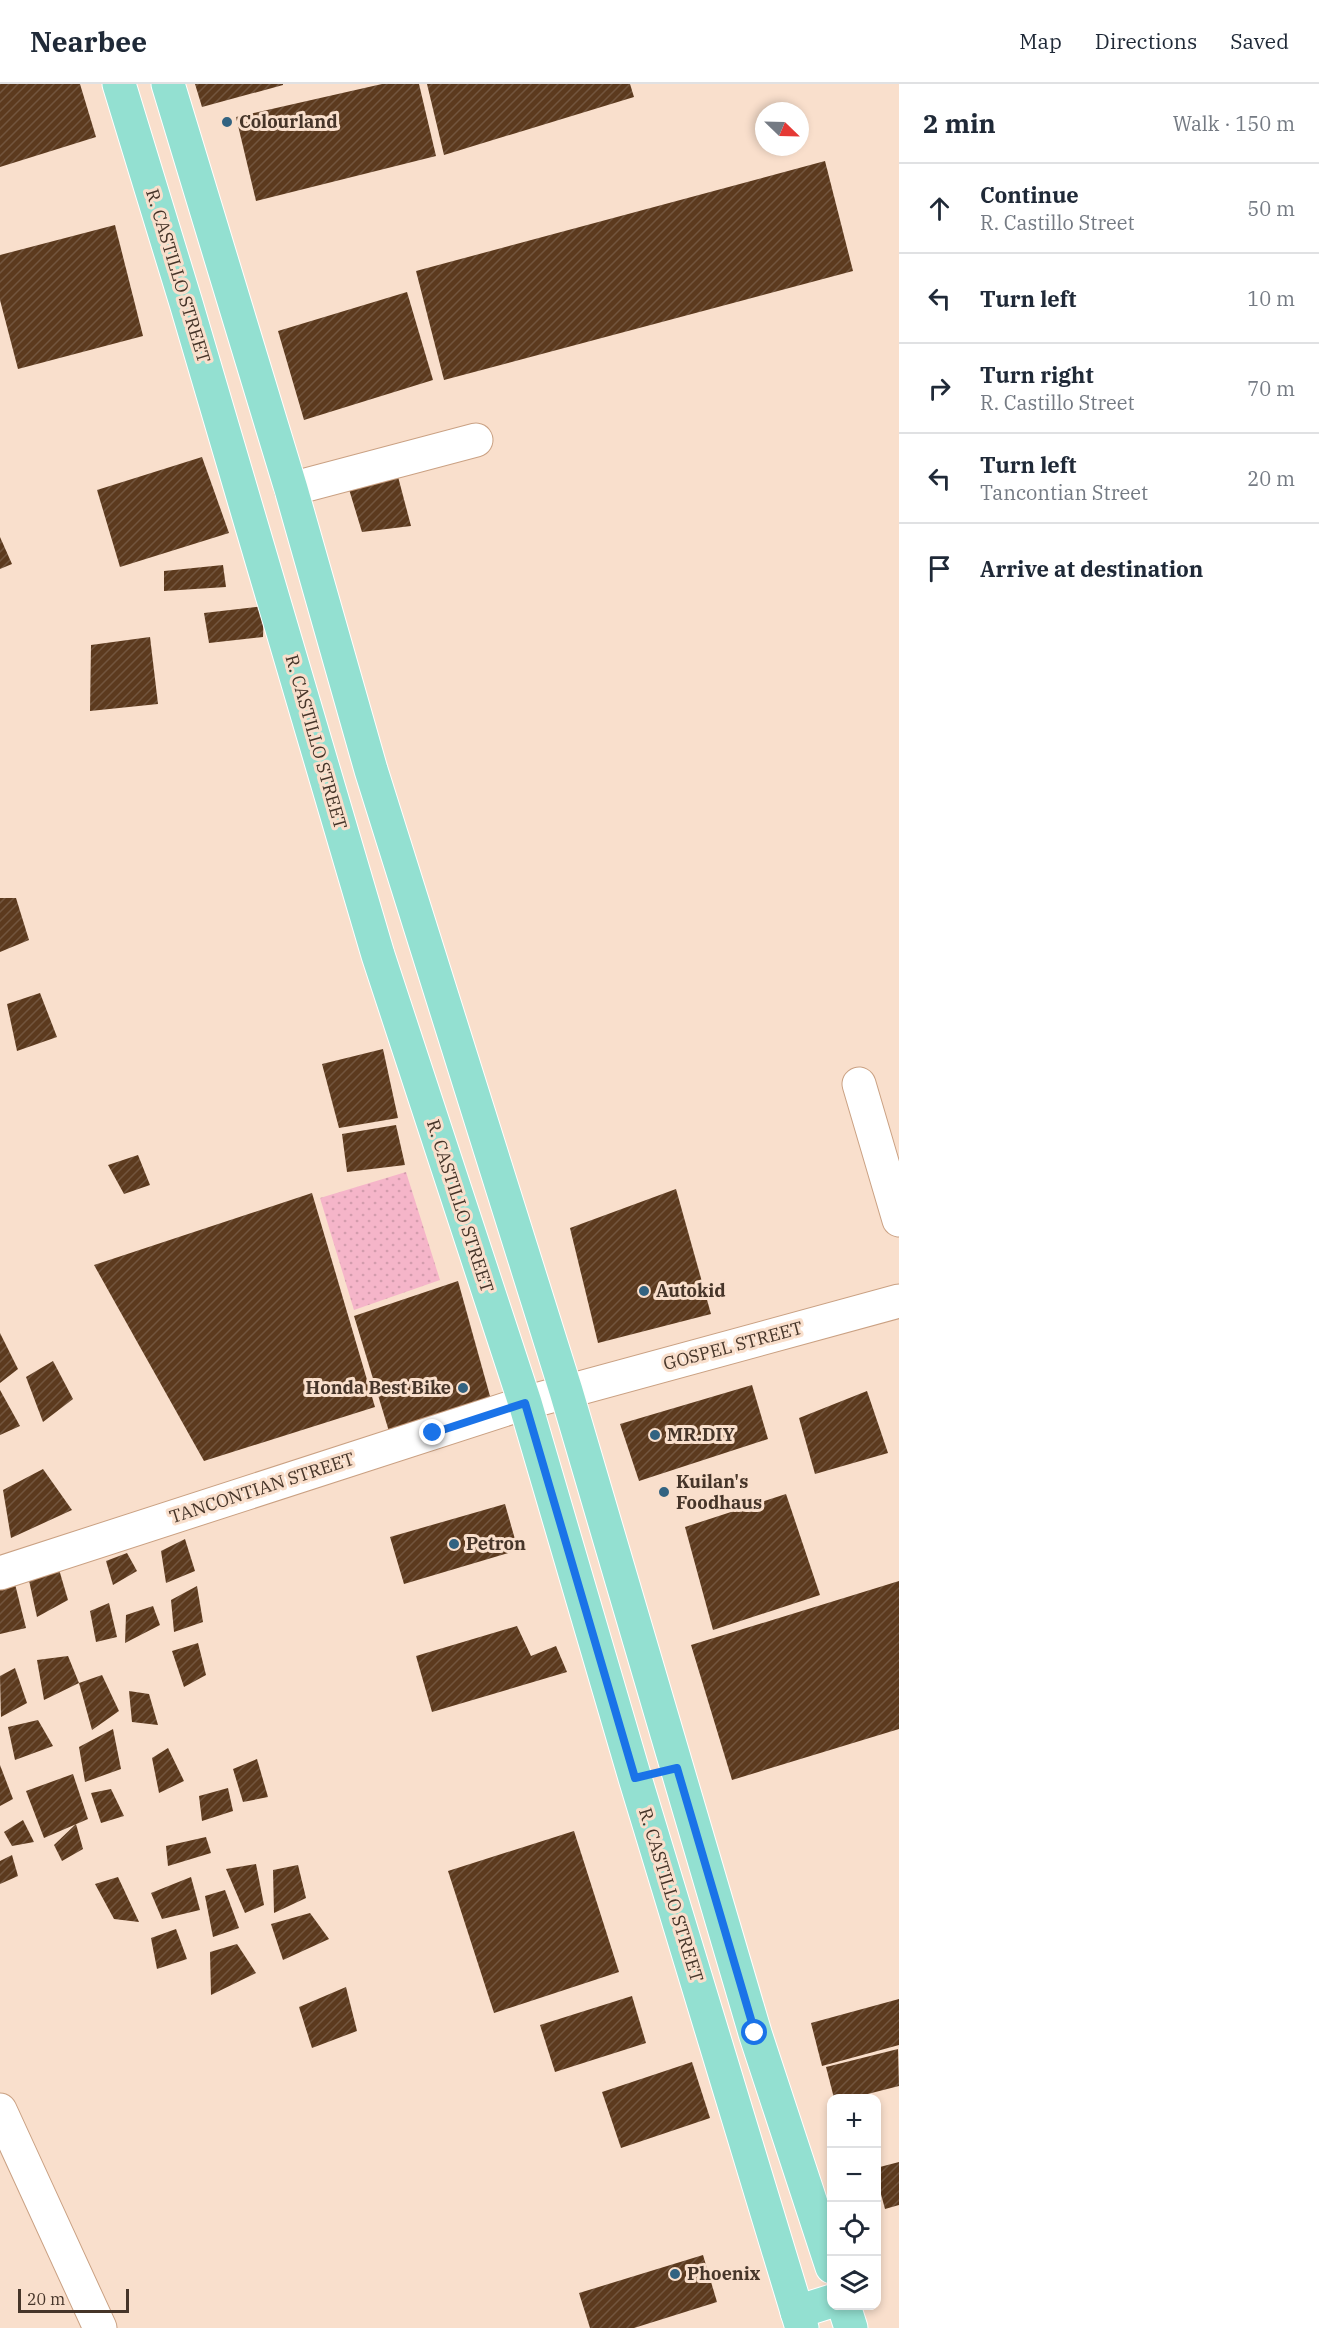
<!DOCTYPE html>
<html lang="en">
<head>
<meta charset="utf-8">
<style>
	:root { --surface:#fff; --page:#f6f6f7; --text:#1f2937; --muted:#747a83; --line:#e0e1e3 }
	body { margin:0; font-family:"IBM Plex Serif",serif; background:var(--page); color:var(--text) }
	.controls { position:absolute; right:18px; bottom:18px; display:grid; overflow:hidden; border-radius:12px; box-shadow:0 3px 9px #0003 }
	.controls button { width:54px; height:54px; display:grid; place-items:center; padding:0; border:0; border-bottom:2px solid var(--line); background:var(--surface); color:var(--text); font:30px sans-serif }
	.compass { position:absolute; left:755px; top:18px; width:54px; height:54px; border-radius:50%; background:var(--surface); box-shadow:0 3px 9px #0003; rotate:113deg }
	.scale { position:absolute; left:18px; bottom:15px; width:111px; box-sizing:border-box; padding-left:6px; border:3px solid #463529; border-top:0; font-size:16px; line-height:21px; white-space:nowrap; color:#463529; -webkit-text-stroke:4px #f9dfcc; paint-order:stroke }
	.stop { position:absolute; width:18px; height:18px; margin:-14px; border:4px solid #1a73e8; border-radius:50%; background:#fff }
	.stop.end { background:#1a73e8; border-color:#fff; box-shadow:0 2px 6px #0008 }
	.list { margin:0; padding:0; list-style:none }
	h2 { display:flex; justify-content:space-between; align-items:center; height:78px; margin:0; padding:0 24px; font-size:26px }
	h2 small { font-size:20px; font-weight:400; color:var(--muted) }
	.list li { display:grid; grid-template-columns:39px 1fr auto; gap:18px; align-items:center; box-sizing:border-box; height:90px; padding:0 24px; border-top:2px solid var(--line) }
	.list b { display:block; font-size:22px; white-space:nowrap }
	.list p { margin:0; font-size:20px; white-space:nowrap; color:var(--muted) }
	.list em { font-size:20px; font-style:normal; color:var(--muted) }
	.icon { flex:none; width:33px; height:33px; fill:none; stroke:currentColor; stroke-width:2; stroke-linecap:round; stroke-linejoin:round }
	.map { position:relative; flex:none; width:899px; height:2244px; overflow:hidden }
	header { display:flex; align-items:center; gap:36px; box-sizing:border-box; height:84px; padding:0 30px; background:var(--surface); border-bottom:2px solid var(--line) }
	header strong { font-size:28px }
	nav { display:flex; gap:33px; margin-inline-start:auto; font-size:21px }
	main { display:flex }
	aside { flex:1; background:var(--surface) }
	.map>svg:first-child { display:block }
	.park { fill:url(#park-dots) }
	.building { fill:url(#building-hatch) }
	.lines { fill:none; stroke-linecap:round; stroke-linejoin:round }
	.minor-casing { stroke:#caa183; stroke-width:35 }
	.major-casing { stroke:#fff; stroke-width:35 }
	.minor { stroke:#fff; stroke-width:33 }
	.major { stroke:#93e0d1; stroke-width:33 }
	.route { stroke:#1a73e8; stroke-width:8 }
	.poi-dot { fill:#326381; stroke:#f9dfcc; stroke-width:2 }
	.labels { text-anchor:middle; stroke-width:6; stroke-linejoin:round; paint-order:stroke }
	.poi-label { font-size:18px; font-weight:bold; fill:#463529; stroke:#f9dfcc; text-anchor:start }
	.street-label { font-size:18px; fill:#463529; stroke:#f9dfcc }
</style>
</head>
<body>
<header>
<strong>Nearbee</strong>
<nav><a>Map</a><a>Directions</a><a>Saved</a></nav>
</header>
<main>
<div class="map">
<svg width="899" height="2244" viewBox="0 0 899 2244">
	<defs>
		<pattern id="park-dots" width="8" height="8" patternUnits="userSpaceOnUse" patternTransform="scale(1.5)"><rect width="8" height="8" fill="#f5b5c9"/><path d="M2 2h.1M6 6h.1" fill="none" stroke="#d39cad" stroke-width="1.8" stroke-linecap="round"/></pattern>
		<pattern id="building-hatch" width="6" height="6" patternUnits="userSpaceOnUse" patternTransform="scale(1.5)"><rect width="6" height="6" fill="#5c3a1e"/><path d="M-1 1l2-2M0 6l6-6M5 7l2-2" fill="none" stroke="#72553e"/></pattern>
	</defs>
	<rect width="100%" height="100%" fill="#f9dfcc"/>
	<polygon class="park" points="406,1088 440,1196 354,1226 320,1114"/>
	<g class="building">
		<polygon points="0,0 80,0 96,53 0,83"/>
		<polygon points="195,0 283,0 283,1 202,23"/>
		<polygon points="382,0 419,0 436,72 256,117 236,33"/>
		<polygon points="427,0 630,0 634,13 444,71"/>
		<polygon points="825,77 853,187 444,296 416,187"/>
		<polygon points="115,141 143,252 18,285 0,216 0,171"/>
		<polygon points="407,208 433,296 304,336 278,247"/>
		<polygon points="202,373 229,449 120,483 97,406"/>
		<polygon points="396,385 411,442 362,448 348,402"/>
		<polygon points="0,453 12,480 0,485"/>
		<polygon points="223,481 226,503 164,507 164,487"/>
		<polygon points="264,522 263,553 209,559 204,529"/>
		<polygon points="150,553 158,620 90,627 91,561"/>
		<polygon points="0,814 16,814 29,856 0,868"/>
		<polygon points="40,909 57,953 17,967 7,920"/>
		<polygon points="383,965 398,1034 339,1044 322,980"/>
		<polygon points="396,1041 405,1081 347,1088 342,1050"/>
		<polygon points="138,1071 150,1101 124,1110 108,1081"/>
		<polygon points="676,1105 711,1230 598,1259 570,1144"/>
		<polygon points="312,1109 375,1323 204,1377 94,1181"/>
		<polygon points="458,1197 493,1323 391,1354 354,1232"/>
		<polygon points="0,1249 18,1285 0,1299"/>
		<polygon points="53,1277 73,1315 43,1338 26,1293"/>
		<polygon points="752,1301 768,1355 639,1397 620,1340"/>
		<polygon points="0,1306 20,1342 0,1351"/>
		<polygon points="867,1307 888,1369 815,1390 799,1334"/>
		<polygon points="43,1385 72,1426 11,1454 3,1406"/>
		<polygon points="786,1410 820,1511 713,1546 685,1443"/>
		<polygon points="505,1420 518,1466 404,1500 390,1453"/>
		<polygon points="185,1455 195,1487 166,1499 161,1467"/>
		<polygon points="127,1469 137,1487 113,1501 106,1477"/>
		<polygon points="58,1482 68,1516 37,1533 28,1492"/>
		<polygon points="14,1496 26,1544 0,1550 0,1501"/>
		<polygon points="899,1497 899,1645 732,1696 691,1561"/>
		<polygon points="197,1502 203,1538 174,1548 171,1516"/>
		<polygon points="109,1519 117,1553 96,1558 90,1527"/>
		<polygon points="153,1522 160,1541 125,1559 126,1531"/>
		<polygon points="517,1542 531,1572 556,1562 567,1588 432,1628 416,1572"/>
		<polygon points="198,1559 206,1591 184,1603 172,1567"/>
		<polygon points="68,1572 79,1599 44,1616 37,1576"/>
		<polygon points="15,1584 27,1619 1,1633 0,1592"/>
		<polygon points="102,1591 119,1627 92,1646 79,1599"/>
		<polygon points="129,1607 149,1610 158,1641 132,1638"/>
		<polygon points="38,1636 53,1662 15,1676 8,1643"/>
		<polygon points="113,1645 121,1685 85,1698 79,1663"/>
		<polygon points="168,1664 184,1697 159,1709 152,1674"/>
		<polygon points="257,1675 268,1713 243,1718 233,1685"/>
		<polygon points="0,1681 13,1715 0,1722"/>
		<polygon points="73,1690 88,1735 44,1754 26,1707"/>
		<polygon points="228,1704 233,1727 202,1737 199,1712"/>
		<polygon points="111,1705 124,1732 101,1739 91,1709"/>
		<polygon points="23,1736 34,1758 12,1762 4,1748"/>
		<polygon points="76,1740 83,1765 62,1777 54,1761"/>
		<polygon points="574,1747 619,1888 494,1929 448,1787"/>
		<polygon points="206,1753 211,1769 168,1782 166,1762"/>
		<polygon points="12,1771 18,1792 0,1800 0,1777"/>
		<polygon points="256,1780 264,1821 245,1829 226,1785"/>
		<polygon points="298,1781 306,1814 274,1829 273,1786"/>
		<polygon points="118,1793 139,1838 114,1835 95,1800"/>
		<polygon points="191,1793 200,1826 162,1835 151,1809"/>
		<polygon points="225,1806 239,1844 213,1853 205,1812"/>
		<polygon points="310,1829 329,1855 283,1876 271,1840"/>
		<polygon points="176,1845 187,1875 157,1885 151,1854"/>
		<polygon points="237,1860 256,1889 211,1911 210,1868"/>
		<polygon points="346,1903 357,1947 312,1964 299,1923"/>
		<polygon points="632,1912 646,1959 555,1988 540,1941"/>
		<polygon points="899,1915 899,1961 822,1982 811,1939"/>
		<polygon points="898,1965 899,2002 852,2014 834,2014 826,1983"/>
		<polygon points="692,1978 710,2034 621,2064 602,2008"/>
		<polygon points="899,2078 899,2121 885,2125 876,2092 876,2084"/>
		<polygon points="703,2171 717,2218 634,2244 590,2244 579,2209"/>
	</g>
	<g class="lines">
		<g class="minor-casing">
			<g id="minor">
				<polyline points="291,405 476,356"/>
				<polyline points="859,1000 899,1136"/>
				<polyline points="0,1489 525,1319 899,1217"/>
				<polyline points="0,2026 100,2244"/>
			</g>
		</g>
		<g class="major-casing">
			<g id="major">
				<polyline points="119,0 186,219 378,871 525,1319 635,1694 802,2244"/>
				<polyline points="168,0 291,405 371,686 566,1307 755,1949 832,2183"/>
				<polyline points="844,2222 851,2244"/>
				<polyline points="797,2228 832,2217"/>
			</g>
		</g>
		<use href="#minor" class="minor"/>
		<use href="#major" class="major"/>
	</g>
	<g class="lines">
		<polyline class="route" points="433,1349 525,1319 635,1694 677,1684 755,1949"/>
	</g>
	<g class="poi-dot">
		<circle cx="227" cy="38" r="6"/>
		<circle cx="644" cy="1207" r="6"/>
		<circle cx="463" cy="1304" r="6"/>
		<circle cx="655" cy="1351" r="6"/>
		<circle cx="664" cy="1408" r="6"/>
		<circle cx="454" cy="1460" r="6"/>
		<circle cx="675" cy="2190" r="6"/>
	</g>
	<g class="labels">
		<g class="poi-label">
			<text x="239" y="44">Colourland</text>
			<text x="656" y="1213">Autokid</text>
			<text x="451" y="1310" text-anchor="end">Honda Best Bike</text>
			<text x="667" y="1357">MR.DIY</text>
			<text x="676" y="1404">Kuilan's<tspan x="676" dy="21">Foodhaus</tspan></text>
			<text x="466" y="1466">Petron</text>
			<text x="687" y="2196">Phoenix</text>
		</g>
		<g class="street-label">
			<text transform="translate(178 192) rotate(73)" y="6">R. CASTILLO STREET</text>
			<text transform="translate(316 658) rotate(74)" y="6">R. CASTILLO STREET</text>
			<text transform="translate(460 1122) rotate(72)" y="6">R. CASTILLO STREET</text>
			<text transform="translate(733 1262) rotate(-15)" y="6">GOSPEL STREET</text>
			<text transform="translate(262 1404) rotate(-18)" y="6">TANCONTIAN STREET</text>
			<text transform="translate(671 1811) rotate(73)" y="6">R. CASTILLO STREET</text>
		</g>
	</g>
</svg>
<div class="controls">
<button>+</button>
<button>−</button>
<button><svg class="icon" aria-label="locate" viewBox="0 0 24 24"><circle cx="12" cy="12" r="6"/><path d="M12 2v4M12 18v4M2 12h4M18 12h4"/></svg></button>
<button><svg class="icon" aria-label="layers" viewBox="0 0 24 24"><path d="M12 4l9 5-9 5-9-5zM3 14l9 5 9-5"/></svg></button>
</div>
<svg class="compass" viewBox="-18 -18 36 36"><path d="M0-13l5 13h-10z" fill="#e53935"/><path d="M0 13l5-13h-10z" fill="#747a83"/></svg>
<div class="scale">20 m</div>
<div class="stop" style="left:755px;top:1949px"></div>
<div class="stop end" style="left:433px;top:1349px"></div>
</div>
<aside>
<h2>2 min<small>Walk · 150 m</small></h2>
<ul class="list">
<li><svg class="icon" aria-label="ahead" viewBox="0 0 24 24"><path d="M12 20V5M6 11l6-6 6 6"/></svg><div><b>Continue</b><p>R. Castillo Street</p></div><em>50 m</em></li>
<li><svg class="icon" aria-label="left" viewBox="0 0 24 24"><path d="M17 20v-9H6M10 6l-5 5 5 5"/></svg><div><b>Turn left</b></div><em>10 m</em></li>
<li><svg class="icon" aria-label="right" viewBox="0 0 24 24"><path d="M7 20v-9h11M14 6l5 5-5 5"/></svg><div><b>Turn right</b><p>R. Castillo Street</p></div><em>70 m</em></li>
<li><svg class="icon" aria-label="left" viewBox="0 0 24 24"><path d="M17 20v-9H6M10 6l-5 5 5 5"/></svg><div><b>Turn left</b><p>Tancontian Street</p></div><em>20 m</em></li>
<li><svg class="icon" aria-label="arrive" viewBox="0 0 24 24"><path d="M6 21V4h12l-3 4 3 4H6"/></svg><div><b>Arrive at destination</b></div></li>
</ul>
</aside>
</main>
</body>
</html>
